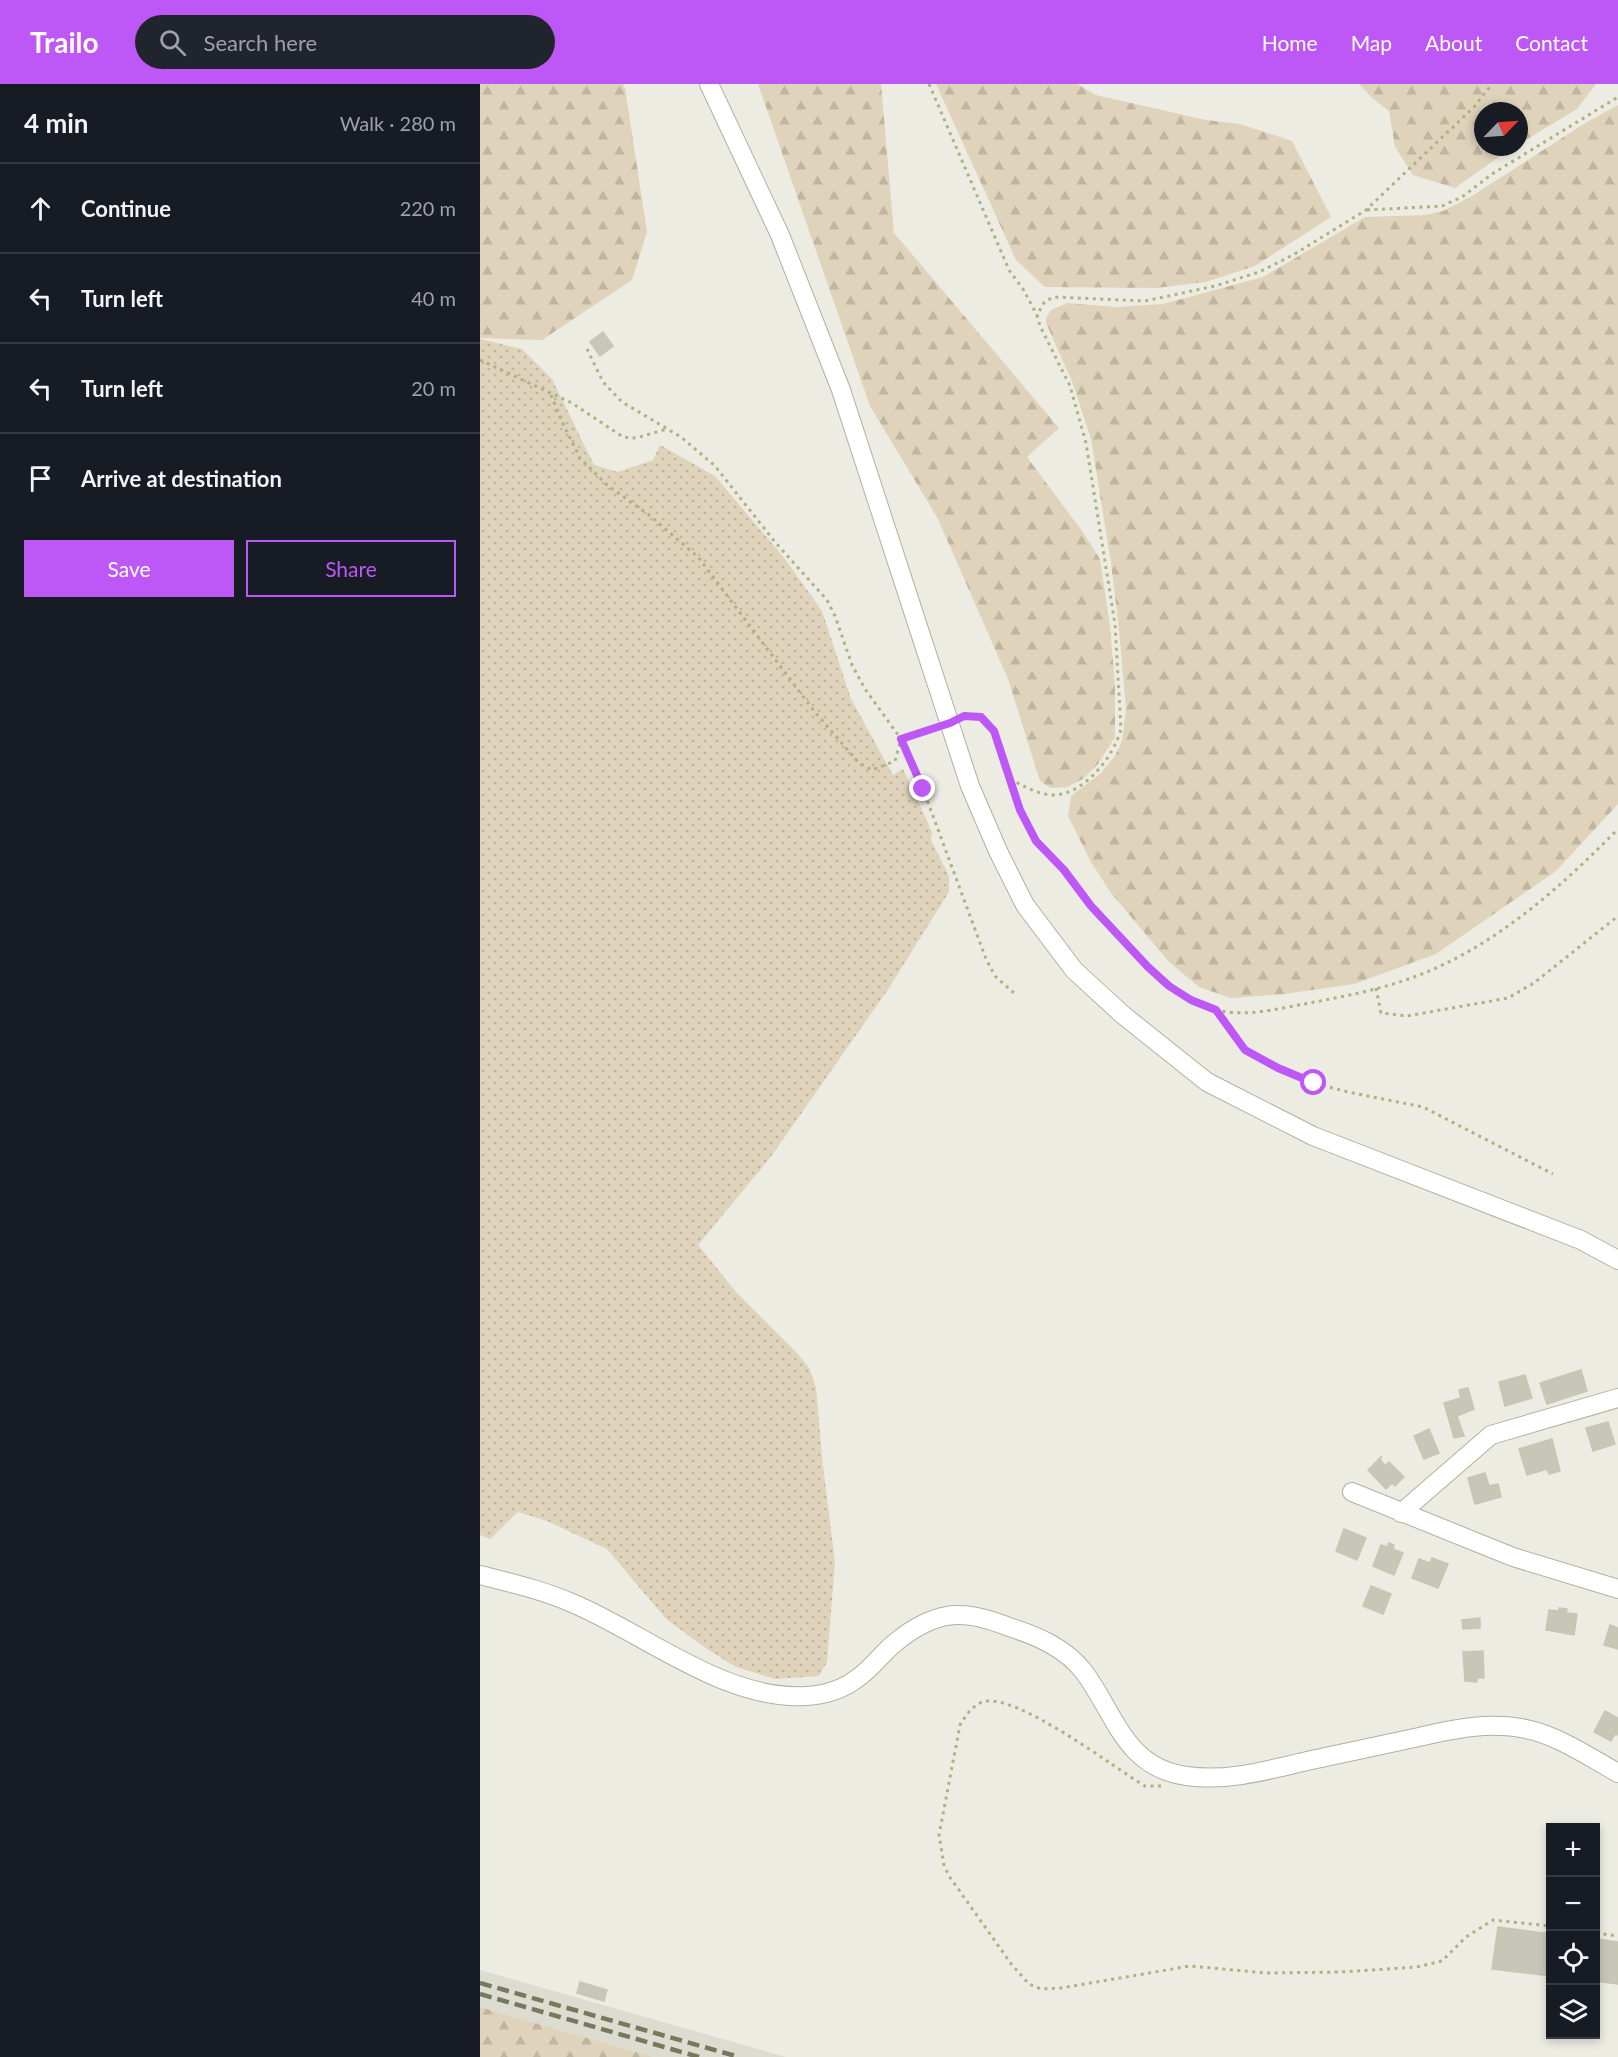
<!DOCTYPE html>
<html lang="en">
<head>
<meta charset="utf-8">
<style>
	:root { --surface:#171b24; --page:#20242c; --text:#f1f3f6; --muted:#9ea1a6; --line:#363941; --accent:#bd57f6 }
	body { margin:0; font-family:Lato,sans-serif; background:var(--page); color:var(--text) }
	.controls { position:absolute; right:18px; bottom:18px; display:grid; overflow:hidden; border-radius:0px; box-shadow:0 3px 9px #0003 }
	.controls button { width:54px; height:54px; display:grid; place-items:center; padding:0; border:0; border-bottom:2px solid var(--line); background:var(--surface); color:var(--text); font:30px sans-serif }
	.compass { position:absolute; left:994px; top:18px; width:54px; height:54px; border-radius:50%; background:var(--surface); box-shadow:0 3px 9px #0003; rotate:65deg }
	.stop { position:absolute; width:18px; height:18px; margin:-14px; border:4px solid #bd57f6; border-radius:50%; background:#fff }
	.stop.end { background:#bd57f6; border-color:#fff; box-shadow:0 2px 6px #0008 }
	.list { margin:0; padding:0; list-style:none }
	h2 { display:flex; justify-content:space-between; align-items:center; height:78px; margin:0; padding:0 24px; font-size:26px }
	h2 small { font-size:20px; font-weight:400; color:var(--muted) }
	.list li { display:grid; grid-template-columns:39px 1fr auto; gap:18px; align-items:center; box-sizing:border-box; height:90px; padding:0 24px; border-top:2px solid var(--line) }
	.list b { display:block; font-size:22px; white-space:nowrap }
	.list em { font-size:20px; font-style:normal; color:var(--muted) }
	.actions { display:flex; gap:12px; padding:18px 24px }
	.actions a { flex:1; padding:14px 0; border:2px solid var(--accent); border-radius:0px; text-align:center; font-size:21px; color:var(--accent) }
	.actions .main { background:var(--accent); color:#fff }
	.icon { flex:none; width:33px; height:33px; fill:none; stroke:currentColor; stroke-width:2; stroke-linecap:round; stroke-linejoin:round }
	.map { position:relative; flex:none; width:1138px; height:1973px; overflow:hidden }
	header { display:flex; align-items:center; gap:36px; box-sizing:border-box; height:84px; padding:0 30px; background:var(--accent); color:#fff }
	header strong { font-size:28px }
	nav { display:flex; gap:33px; margin-inline-start:auto; font-size:21px }
	.search { width:420px; height:54px; background:var(--page); display:flex; align-items:center; gap:15px; box-sizing:border-box; padding:0 21px; border-radius:33px; color:var(--muted); font-size:22px }
	main { display:flex }
	aside { flex:1; background:var(--surface) }
	.map>svg:first-child { display:block }
	.built { fill:#dddcd0 }
	.green { fill:url(#green-dots) }
	.forest { fill:url(#forest-firs) }
	.building { fill:#c8c7b7; stroke:#c7c6b4; stroke-width:1.5 }
	.lines { fill:none; stroke-linecap:round; stroke-linejoin:round }
	.minor-casing { stroke:#b0b1a0; stroke-width:20 }
	.path { stroke:#aeb282; stroke-width:3; stroke-dasharray:3 4.5; stroke-linecap:butt }
	.minor { stroke:#fff; stroke-width:18 }
	.rail { stroke:#767a5c; stroke-width:4.5; stroke-dasharray:12 6; stroke-linecap:butt }
	.route { stroke:#bd57f6; stroke-width:8 }
</style>
</head>
<body>
<header>
<strong>Trailo</strong>
<div class="search"><svg class="icon" aria-label="search" viewBox="0 0 24 24"><circle cx="10" cy="10" r="6"/><path d="M15 15l6 6"/></svg>Search here</div>
<nav><a>Home</a><a>Map</a><a>About</a><a>Contact</a></nav>
</header>
<main>
<aside>
<h2>4 min<small>Walk · 280 m</small></h2>
<ul class="list">
<li><svg class="icon" aria-label="ahead" viewBox="0 0 24 24"><path d="M12 20V5M6 11l6-6 6 6"/></svg><div><b>Continue</b></div><em>220 m</em></li>
<li><svg class="icon" aria-label="left" viewBox="0 0 24 24"><path d="M17 20v-9H6M10 6l-5 5 5 5"/></svg><div><b>Turn left</b></div><em>40 m</em></li>
<li><svg class="icon" aria-label="left" viewBox="0 0 24 24"><path d="M17 20v-9H6M10 6l-5 5 5 5"/></svg><div><b>Turn left</b></div><em>20 m</em></li>
<li><svg class="icon" aria-label="arrive" viewBox="0 0 24 24"><path d="M6 21V4h12l-3 4 3 4H6"/></svg><div><b>Arrive at destination</b></div></li>
</ul>
<div class="actions"><a class="main">Save</a><a>Share</a></div>
</aside>
<div class="map">
<svg width="1138" height="1973" viewBox="0 0 1138 1973">
	<defs>
		<pattern id="green-dots" width="8" height="8" patternUnits="userSpaceOnUse" patternTransform="scale(1.5)"><rect width="8" height="8" fill="#dfd3bb"/><path d="M2 2h.1M6 6h.1" fill="none" stroke="#c0b6a0" stroke-width="1.8" stroke-linecap="round"/></pattern>
		<pattern id="forest-firs" width="22" height="20" patternUnits="userSpaceOnUse" patternTransform="scale(1.5)"><rect width="22" height="20" fill="#dfd3bb"/><path d="M5 1l3.5 6h-7zM16 11l3.5 6h-7z" fill="#c0b6a0"/></pattern>
	</defs>
	<rect width="100%" height="100%" fill="#edece2"/>
	<polygon class="built" points="0,1886 306,1973 174,1973 0,1923"/>
	<polygon class="green" points="0,255 42,265 72,295 114,381 138,388 173,376 180,361 235,392 305,475 342,527 371,615 413,691 423,685 452,748 451,756 469,792 469,808 407,907 290,1074 218,1161 256,1208 317,1269 329,1284 336,1303 342,1373 355,1478 347,1578 339,1592 295,1595 256,1583 227,1565 186,1535 127,1465 67,1437 38,1428 10,1455 0,1451"/>
	<g class="forest">
		<polygon points="0,0 143,0 145,4 167,148 152,196 62,256 0,254"/>
		<polygon points="278,0 401,0 414,149 579,344 547,373 602,447 620,475 630,542 635,601 635,653 618,680 603,695 587,703 571,704 560,697 528,595 458,435 390,322"/>
		<polygon points="456,0 597,0 616,11 726,36 760,40 812,57 851,133 775,182 726,198 676,204 565,203 536,176"/>
		<polygon points="879,0 1116,0 1097,25 1039,60 1039,27 1003,27 1003,63 1033,63 975,104 933,91 915,63 909,27 893,15"/>
		<polygon points="1138,21 1138,720 1076,787 956,870 874,900 804,910 751,914 719,903 689,878 631,809 611,778 588,732 591,712 620,690 635,672 642,657 646,626 639,545 631,479 611,355 593,300 566,239 566,234 571,226 587,219 636,223 683,220 783,193 885,133 945,131 963,127 992,112 1102,41"/>
		<polygon points="0,1923 174,1973 0,1973"/>
	</g>
	<g class="building">
		<polygon points="123,248 133,262 120,272 110,258"/>
		<polygon points="1101,1286 1107,1307 1067,1320 1060,1299"/>
		<polygon points="1045,1291 1052,1314 1025,1322 1019,1298"/>
		<polygon points="988,1304 994,1325 977,1332 984,1352 974,1354 964,1319 981,1314 979,1306"/>
		<polygon points="1128,1338 1135,1360 1113,1367 1106,1344"/>
		<polygon points="949,1345 959,1369 944,1375 934,1352"/>
		<polygon points="1072,1355 1080,1387 1069,1390 1067,1385 1047,1391 1039,1365"/>
		<polygon points="902,1372 900,1375 905,1382 909,1378 924,1393 915,1402 912,1399 906,1405 888,1386"/>
		<polygon points="1005,1389 1009,1402 1018,1400 1021,1413 995,1420 988,1394"/>
		<polygon points="864,1445 886,1454 877,1476 856,1467"/>
		<polygon points="909,1459 914,1461 913,1465 923,1469 914,1491 893,1482 901,1461 907,1463"/>
		<polygon points="952,1474 968,1480 958,1504 932,1494 939,1475 950,1479"/>
		<polygon points="891,1502 911,1510 903,1530 883,1522"/>
		<polygon points="1079,1524 1087,1525 1086,1529 1097,1530 1094,1551 1066,1546 1069,1526 1079,1527"/>
		<polygon points="1000,1534 1000,1544 983,1545 982,1536"/>
		<polygon points="1130,1541 1138,1544 1138,1565 1124,1561"/>
		<polygon points="1003,1567 1004,1594 997,1594 997,1598 985,1597 983,1568"/>
		<polygon points="1125,1627 1138,1634 1138,1651 1135,1650 1131,1657 1114,1648"/>
		<polygon points="1018,1843 1070,1850 1070,1892 1012,1885"/>
		<polygon points="1116,1855 1138,1858 1138,1900 1116,1897"/>
		<polygon points="100,1898 127,1906 124,1917 97,1909"/>
	</g>
	<g class="lines">
		<g class="minor-casing">
			<g id="minor">
				<polyline points="229,0 300,151 361,306 490,702 518,767 545,821 594,886 643,931 727,998 833,1052 1101,1156 1138,1176"/>
				<polyline points="872,1408 1033,1473 1138,1505"/>
				<polyline points="921,1429 1011,1351 1138,1314"/>
				<path d="M0 1491C31 1499 62 1506 92 1519 164 1549 245 1617 326 1612 345 1611 364 1605 379 1593 393 1583 403 1568 416 1558 433 1544 457 1530 479 1531 495 1531 514 1537 529 1543 557 1552 586 1564 604 1588 636 1631 645 1684 707 1692 747 1698 788 1686 827 1677 864 1669 901 1661 939 1653 973 1645 1011 1637 1046 1645 1079 1652 1109 1673 1138 1689"/>
			</g>
		</g>
		<g class="path">
			<polyline points="449,0 529,186 543,205 557,231"/>
			<polyline points="887,126 962,122 982,113 1012,90 1138,13"/>
			<polyline points="107,265 123,298 142,318 201,353 235,382 295,458 347,516 355,532 372,581 385,605 421,655 454,644"/>
			<polyline points="0,276 92,319 143,353 156,354 187,345"/>
			<polyline points="71,311 83,340 100,374 127,401 169,431 218,473 334,627 379,679 392,686 415,677 421,655 443,705 506,875 515,892 535,910"/>
			<path d="M482 632 501 633C505 637 509 641 513 646 517 653 519 664 522 672 532 700 539 730 556 756 563 767 575 776 583 786 625 835 670 905 734 925 762 934 797 925 824 920 861 913 899 906 934 893 1013 864 1080 804 1138 745"/>
			<path d="M530 695C544 702 558 711 574 711 605 710 634 672 641 645L635 540 606 359 590 302 560 242 557 231 565 217 575 213 665 217 735 202 779 188 813 171 886 126 994 23 1012 0"/>
			<polyline points="896,904 901,929 927,932 1028,914 1054,899 1138,832"/>
			<polyline points="736,926 765,966 798,984 834,999 868,1008 943,1023 1073,1090"/>
			<path d="M681 1702H665C634 1684 535 1607 502 1618 491 1623 486 1631 480 1641L459 1751 464 1781 469 1792 532 1881 549 1900 561 1905 581 1904 710 1882 786 1889 860 1888 937 1883 962 1877 986 1853 1013 1836 1070 1842"/>
			<polyline points="1116,1849 1138,1852"/>
		</g>
		<use href="#minor" class="minor"/>
		<g class="rail">
			<polyline points="0,1899 259,1973"/>
			<polyline points="0,1910 219,1973"/>
		</g>
	</g>
	<g class="lines">
		<polyline class="route" points="443,705 421,655 470,639 484,632 501,633 514,647 540,726 556,757 584,786 611,822 668,883 689,902 711,916 736,926 765,966 798,984 834,999"/>
	</g>
</svg>
<div class="controls">
<button>+</button>
<button>−</button>
<button><svg class="icon" aria-label="locate" viewBox="0 0 24 24"><circle cx="12" cy="12" r="6"/><path d="M12 2v4M12 18v4M2 12h4M18 12h4"/></svg></button>
<button><svg class="icon" aria-label="layers" viewBox="0 0 24 24"><path d="M12 4l9 5-9 5-9-5zM3 14l9 5 9-5"/></svg></button>
</div>
<svg class="compass" viewBox="-18 -18 36 36"><path d="M0-13l5 13h-10z" fill="#e53935"/><path d="M0 13l5-13h-10z" fill="#9ea1a6"/></svg>
<div class="stop" style="left:834px;top:999px"></div>
<div class="stop end" style="left:443px;top:705px"></div>
</div>
</main>
</body>
</html>
